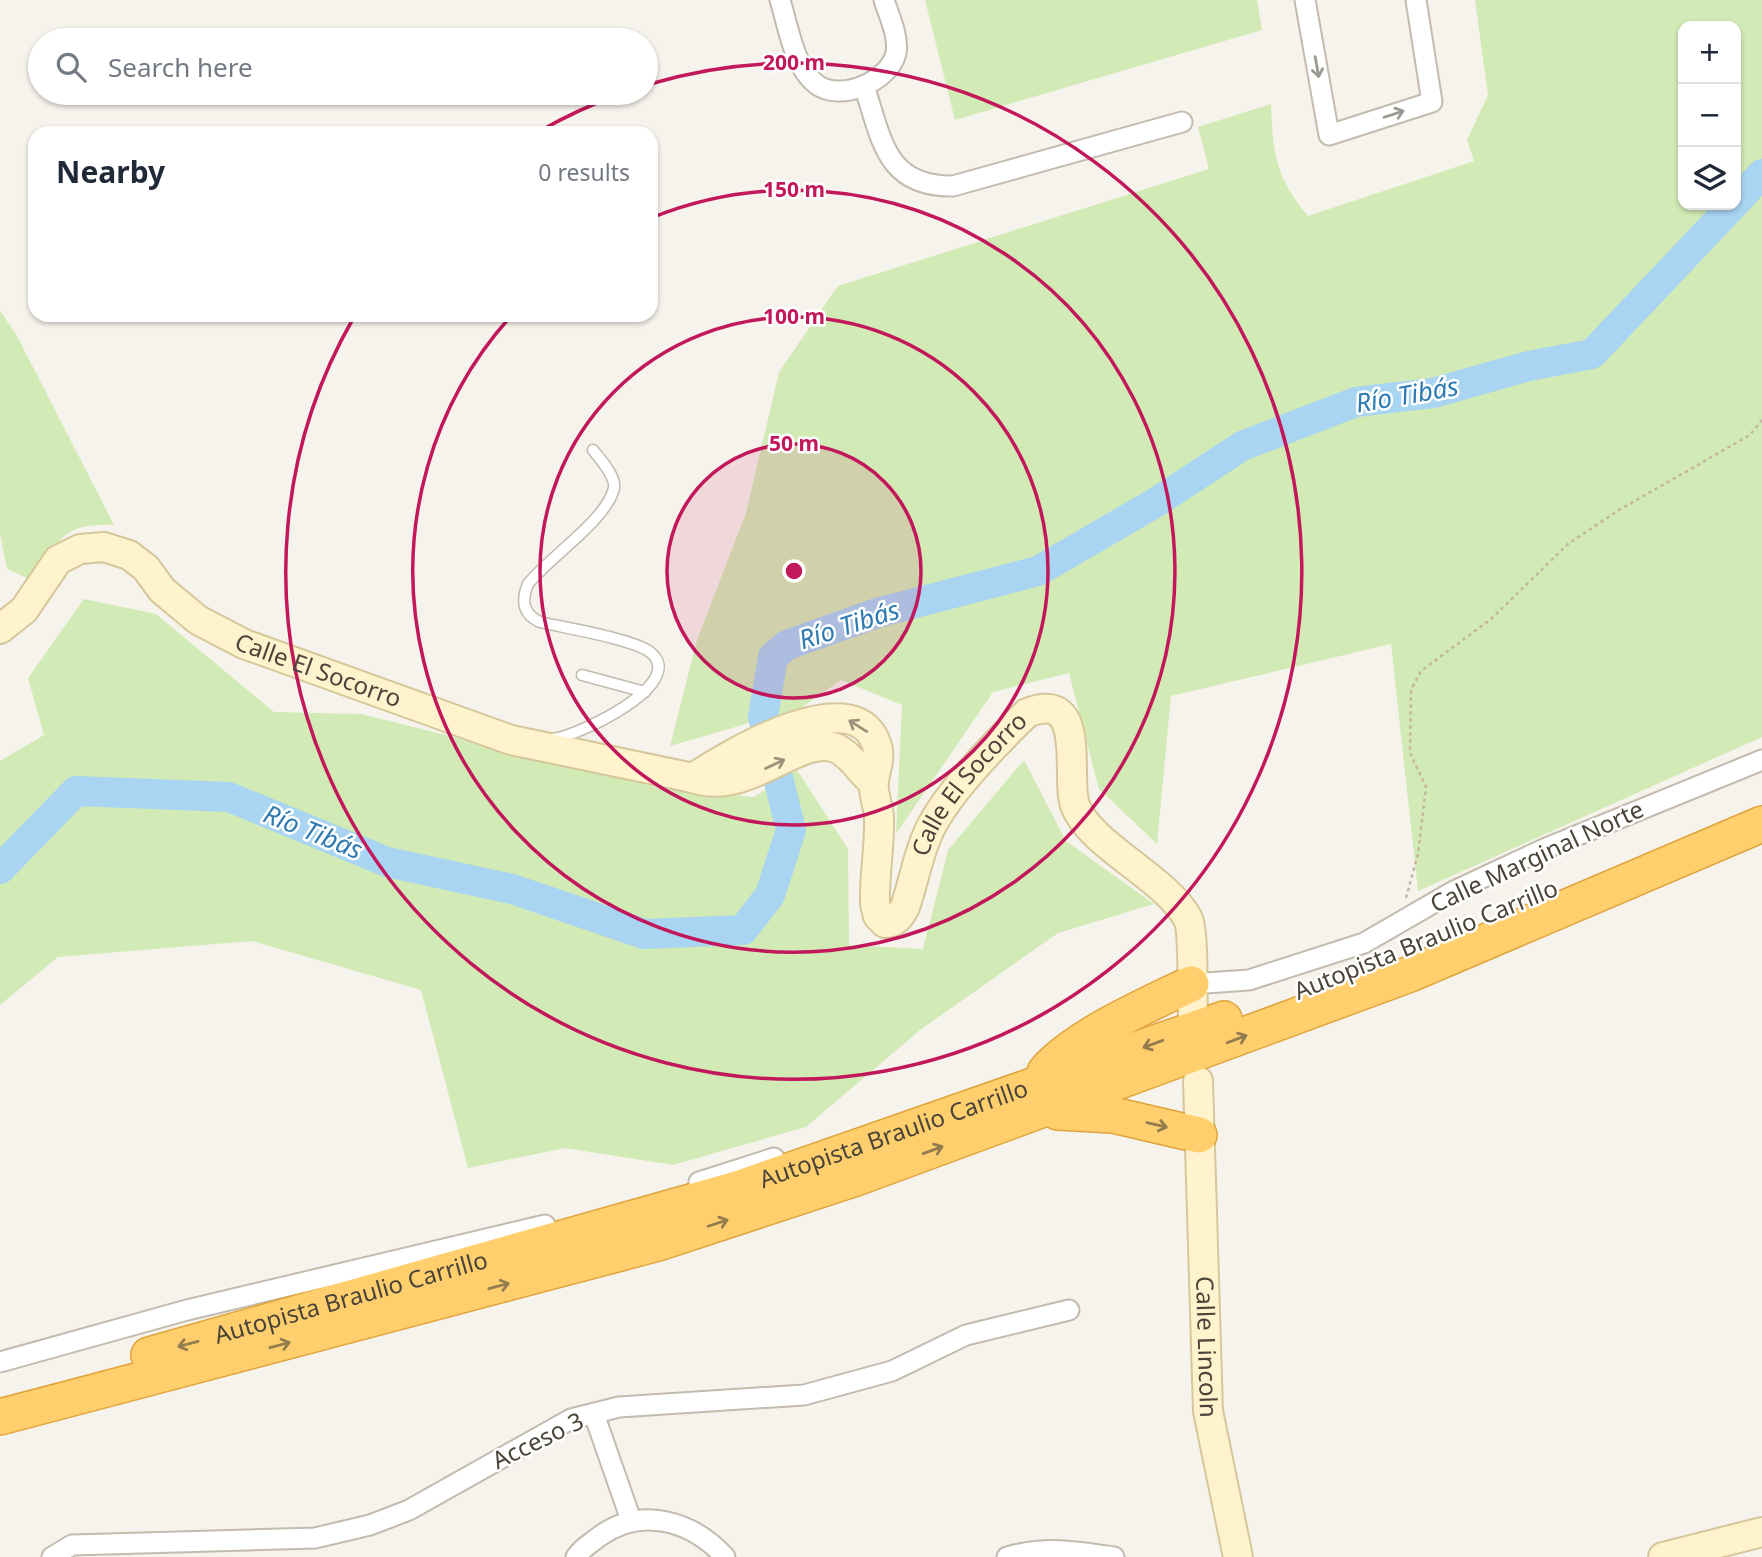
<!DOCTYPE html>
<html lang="en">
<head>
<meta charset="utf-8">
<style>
	:root { --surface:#fff; --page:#f6f6f7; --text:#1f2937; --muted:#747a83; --line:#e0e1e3 }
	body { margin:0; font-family:"Noto Sans",sans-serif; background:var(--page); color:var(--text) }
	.controls { position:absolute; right:21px; top:21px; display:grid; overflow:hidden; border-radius:14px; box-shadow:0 2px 5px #0004 }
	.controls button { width:63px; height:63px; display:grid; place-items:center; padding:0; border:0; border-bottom:2px solid var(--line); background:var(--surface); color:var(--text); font:35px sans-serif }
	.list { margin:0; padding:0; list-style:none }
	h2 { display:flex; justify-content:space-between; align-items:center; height:91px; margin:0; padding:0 28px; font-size:30px }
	h2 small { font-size:23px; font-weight:400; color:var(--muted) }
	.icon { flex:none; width:38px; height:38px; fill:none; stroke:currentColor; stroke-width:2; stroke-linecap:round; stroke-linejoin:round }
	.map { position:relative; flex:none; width:1762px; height:1557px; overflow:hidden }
	.search { position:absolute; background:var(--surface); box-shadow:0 2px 5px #0004; left:28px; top:28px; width:630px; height:77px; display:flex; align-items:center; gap:18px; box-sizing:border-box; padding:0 24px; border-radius:38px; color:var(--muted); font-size:26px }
	.panel { position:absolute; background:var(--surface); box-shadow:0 2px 5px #0004; left:28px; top:126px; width:630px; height:196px; border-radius:21px }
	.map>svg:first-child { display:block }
	.green { fill:#d2eab5; fill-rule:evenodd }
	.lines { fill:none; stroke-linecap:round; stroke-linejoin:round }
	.river { stroke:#a9d4f2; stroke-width:30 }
	.lane-casing { stroke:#c2bbae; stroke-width:13 }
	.street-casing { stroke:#c2bbae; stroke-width:23 }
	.secondary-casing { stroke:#d6c79b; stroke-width:32 }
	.highway-casing { stroke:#e0a43c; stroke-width:38 }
	.path { stroke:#c4b79f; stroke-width:2.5; stroke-dasharray:3.5 3.5; stroke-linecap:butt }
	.lane { stroke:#fff; stroke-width:10 }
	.street { stroke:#fff; stroke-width:19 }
	.secondary { stroke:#fff3cd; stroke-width:28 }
	.highway { stroke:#ffcf6e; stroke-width:35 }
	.oneway { stroke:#9c9892 }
	.oneway2 { stroke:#9c937c }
	.oneway3 { stroke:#937c4e }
	.ring { fill:none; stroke:#c2185b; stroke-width:3.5 }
	.labels { text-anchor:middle; stroke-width:5; stroke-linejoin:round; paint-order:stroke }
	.street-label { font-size:24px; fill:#4b4439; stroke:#fff }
	.water-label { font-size:26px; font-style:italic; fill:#2e7ab2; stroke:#fff }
	.centre { fill:#c2185b; stroke:#fff; stroke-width:3.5 }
	.ring-label { font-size:21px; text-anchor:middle; font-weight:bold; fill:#c2185b; stroke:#fff; stroke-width:5; stroke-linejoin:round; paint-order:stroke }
</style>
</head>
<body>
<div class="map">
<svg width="1762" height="1557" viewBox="0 0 1762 1557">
	<rect width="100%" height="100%" fill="#f6f3ec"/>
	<g class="green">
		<polygon points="925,0 1257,0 1262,30 955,120"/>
		<path d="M1475 0H1762V737L1418 891 1391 644 1171 696 1157 844 1099 789 1069 673 993 692 896 834 902 705 841 680 801 708 670 746 697 640 746 513 779 372 838 286 1209 169 1198 127 1271 104C1273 154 1275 176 1308 216L1474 161 1467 140 1488 95ZM1683 26H1736V205H1683Z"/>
		<path d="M0 311 16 334 114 525C62 522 59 541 32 580L7 569 0 534Z"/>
		<polygon points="84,599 156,614 274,712 361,714 655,787 754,797 797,770 848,849 849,945 923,949 948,850 1024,760 1066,841 1154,904 1058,933 920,1030 806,1127 673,1165 565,1148 468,1168 421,990 252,941 58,957 0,1005 0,761 44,735 28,678"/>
	</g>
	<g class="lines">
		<g class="river">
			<polyline points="1736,202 1762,174"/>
			<polyline points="0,869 76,791 229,797 387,862 512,889 644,934 743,930 770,895 791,830 763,717 773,657 787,645 877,613 1038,571 1155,503 1242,446 1356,402 1433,393 1529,366 1592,354 1733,205"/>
		</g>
		<g class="lane-casing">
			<g id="lane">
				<polyline points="582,675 645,692"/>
				<path d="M553 739C578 736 690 683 650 652 633 639 565 628 540 622 523 614 521 601 528 584 548 558 607 520 614 488 616 476 600 459 593 450"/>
			</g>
		</g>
		<g class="street-casing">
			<g id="street">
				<path d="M780 0C788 26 794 67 816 84 840 103 890 81 896 53 899 36 889 16 884 0"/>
				<polyline points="1305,0 1329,135 1432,102 1416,0"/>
				<path d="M864 86C882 139 885 187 953 186L1182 122"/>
				<polyline points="1191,984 1249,980 1364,943 1454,891 1544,849 1762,760"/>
				<polyline points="699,1182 774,1158"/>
				<polyline points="0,1362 187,1310 545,1225"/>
				<polyline points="594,1414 631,1520"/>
				<polyline points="52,1557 72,1545 315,1538 370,1525 409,1510 571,1419 619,1407 804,1395 892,1371 966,1335 1069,1310"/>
				<path d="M576 1557C582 1548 591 1543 600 1536 642 1506 692 1521 725 1557"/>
				<path d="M1007 1557C1044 1546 1076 1551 1114 1557"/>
			</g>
		</g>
		<g class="secondary-casing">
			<g id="secondary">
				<path id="s1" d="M0 629 24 610 58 560 80 549 104 547 129 555 146 568 162 590 198 620 244 644 511 740 693 778C749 798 801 731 838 749 853 757 860 772 873 782"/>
				<path id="s2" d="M693 778C727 755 862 674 878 750 880 762 875 770 874 781 872 793 879 807 879 818 880 847 874 875 875 904L878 916 885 923C896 923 900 916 905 907 914 881 919 849 932 825 952 788 997 742 1027 713 1089 688 1065 777 1075 805 1089 845 1167 878 1188 919 1194 931 1192 997 1193 1016"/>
				<path id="s3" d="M1198 1081 1208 1411 1238 1557"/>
				<polyline points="1663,1557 1762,1532"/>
			</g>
		</g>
		<g class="highway-casing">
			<g id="highway">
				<path d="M1045 1072C1074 1037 1149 1004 1191 984"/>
				<polyline points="1058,1112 1113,1115 1199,1135"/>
				<path id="s4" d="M149 1355 740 1188 1224 1019"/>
				<polyline points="0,1417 658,1243 856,1178 1410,974 1762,824"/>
			</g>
		</g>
		<polyline class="path" points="1406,898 1418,854 1426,787 1410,753 1411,690 1421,671 1491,619 1568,544 1619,510 1750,435 1762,420"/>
		<use href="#lane" class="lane"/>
		<use href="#street" class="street"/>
		<use href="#secondary" class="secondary"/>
		<use href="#highway" class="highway"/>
	</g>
	<defs><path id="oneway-shaft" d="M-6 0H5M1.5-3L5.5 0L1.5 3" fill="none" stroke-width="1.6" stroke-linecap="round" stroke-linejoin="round" transform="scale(1.75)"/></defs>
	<g class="oneway">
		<use href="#oneway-shaft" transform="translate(1317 67) rotate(80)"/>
		<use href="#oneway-shaft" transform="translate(1394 114) rotate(-18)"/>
	</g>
	<g class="oneway2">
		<use href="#oneway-shaft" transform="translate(858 726) rotate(-148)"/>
		<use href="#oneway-shaft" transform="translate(775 764) rotate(-25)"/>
	</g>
	<g class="oneway3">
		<use href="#oneway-shaft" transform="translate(1237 1039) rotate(-21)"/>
		<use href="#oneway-shaft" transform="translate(1153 1044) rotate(160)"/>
		<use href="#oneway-shaft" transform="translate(1157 1125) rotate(13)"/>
		<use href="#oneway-shaft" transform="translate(933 1150) rotate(-20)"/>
		<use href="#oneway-shaft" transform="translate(718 1223) rotate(-18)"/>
		<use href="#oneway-shaft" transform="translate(499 1286) rotate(-15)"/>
		<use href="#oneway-shaft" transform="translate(188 1344) rotate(165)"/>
		<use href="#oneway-shaft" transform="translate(280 1345) rotate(-15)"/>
	</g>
	<circle cx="794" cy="571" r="127" fill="#c2185b" fill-opacity=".12"/>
	<g class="ring">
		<circle cx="794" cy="571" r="127"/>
		<circle cx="794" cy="571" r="254"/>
		<path d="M651 218A381 381 0 1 1 511 316"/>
		<path d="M540 131A508 508 0 0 1 620 94M650 84A508 508 0 1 1 354 317"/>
	</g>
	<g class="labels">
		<g class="street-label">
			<text dy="8" stroke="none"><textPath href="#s1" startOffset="392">Calle El Socorro</textPath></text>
			<text dy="8" stroke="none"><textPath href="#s2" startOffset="560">Calle El Socorro</textPath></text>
			<text transform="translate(1537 857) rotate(-25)" y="8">Calle Marginal Norte</text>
			<text transform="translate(1426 940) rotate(-22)" y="8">Autopista Braulio Carrillo</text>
			<text dy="8" stroke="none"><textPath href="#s4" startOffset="777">Autopista Braulio Carrillo</textPath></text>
			<text dy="8" stroke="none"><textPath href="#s4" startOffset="210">Autopista Braulio Carrillo</textPath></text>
			<text dy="8" stroke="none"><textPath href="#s3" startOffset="266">Calle Lincoln</textPath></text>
			<text transform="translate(538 1441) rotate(-26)" y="8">Acceso 3</text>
		</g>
		<g class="water-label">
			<text transform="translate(1407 395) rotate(-10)" y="9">Río Tibás</text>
			<text transform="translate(849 625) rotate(-18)" y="9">Río Tibás</text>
			<text transform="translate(313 832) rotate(22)" y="9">Río Tibás</text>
		</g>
	</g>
	<circle cx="794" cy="571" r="10" class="centre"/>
	<g class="ring-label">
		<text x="794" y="70">200 m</text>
		<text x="794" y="197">150 m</text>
		<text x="794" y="324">100 m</text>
		<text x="794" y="451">50 m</text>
	</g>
</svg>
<div class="controls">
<button>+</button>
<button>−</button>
<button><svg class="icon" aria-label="layers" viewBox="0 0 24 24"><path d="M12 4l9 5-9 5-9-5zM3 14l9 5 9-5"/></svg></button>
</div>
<div class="search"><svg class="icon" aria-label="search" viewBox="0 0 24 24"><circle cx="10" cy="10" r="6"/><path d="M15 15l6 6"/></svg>Search here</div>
<section class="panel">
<h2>Nearby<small>0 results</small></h2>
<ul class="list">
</ul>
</section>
</div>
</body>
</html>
